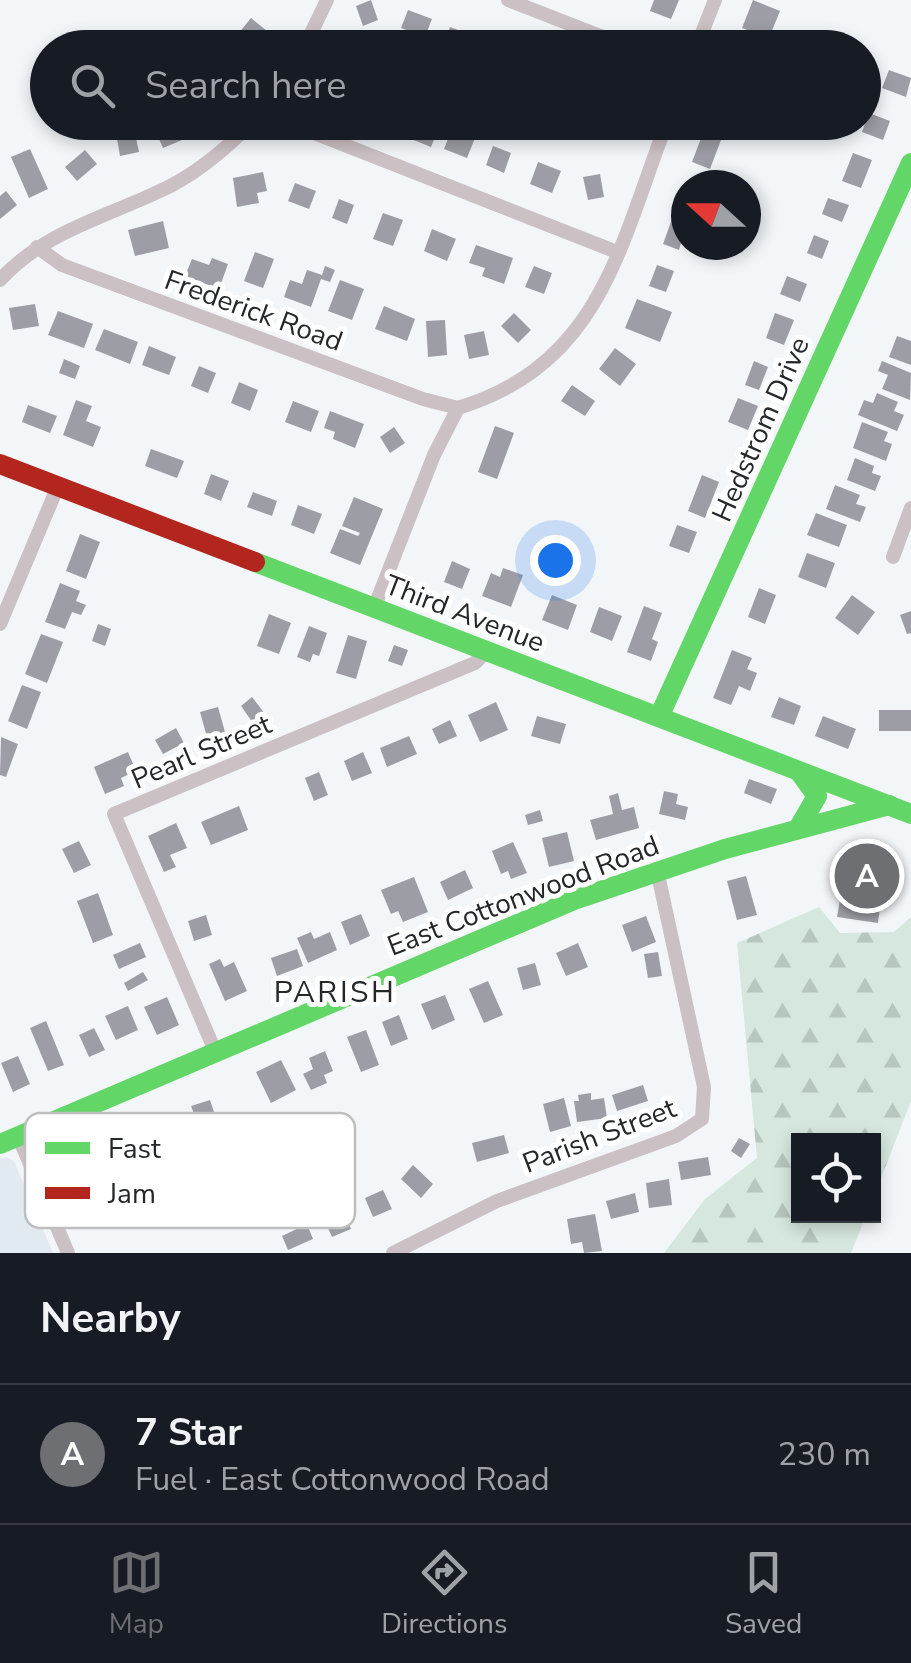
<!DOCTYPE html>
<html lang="en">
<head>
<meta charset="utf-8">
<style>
	:root { --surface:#171b24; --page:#20242c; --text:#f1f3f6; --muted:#9ea1a6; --line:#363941; --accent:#6d6f72 }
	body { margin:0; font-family:"Nunito Sans",sans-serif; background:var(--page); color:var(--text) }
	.controls { position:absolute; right:30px; bottom:30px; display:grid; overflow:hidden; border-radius:0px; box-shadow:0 5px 15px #0003 }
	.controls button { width:90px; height:90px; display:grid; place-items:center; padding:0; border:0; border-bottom:2px solid var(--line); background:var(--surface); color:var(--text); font:50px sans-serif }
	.compass { position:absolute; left:671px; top:170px; width:90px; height:90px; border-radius:50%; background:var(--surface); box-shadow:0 5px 15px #0003; rotate:291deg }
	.you { position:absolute; left:555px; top:560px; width:35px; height:35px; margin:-25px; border:8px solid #fff; border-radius:50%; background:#1a73e8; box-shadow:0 0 0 15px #1a73e833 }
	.badge { display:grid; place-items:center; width:65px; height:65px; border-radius:50%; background:var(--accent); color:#fff; font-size:32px; font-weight:700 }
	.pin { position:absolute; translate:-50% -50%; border:5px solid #fff; box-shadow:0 2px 10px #0006 }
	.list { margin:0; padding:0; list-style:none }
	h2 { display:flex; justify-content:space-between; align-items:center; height:130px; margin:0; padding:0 40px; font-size:42px }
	h2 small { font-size:32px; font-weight:400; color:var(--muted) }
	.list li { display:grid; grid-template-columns:65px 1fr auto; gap:30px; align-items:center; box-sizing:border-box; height:140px; padding:0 40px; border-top:2px solid var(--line) }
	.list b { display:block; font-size:38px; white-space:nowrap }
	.list p { margin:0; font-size:32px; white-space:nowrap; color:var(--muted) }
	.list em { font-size:32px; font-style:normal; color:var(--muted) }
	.icon { flex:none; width:55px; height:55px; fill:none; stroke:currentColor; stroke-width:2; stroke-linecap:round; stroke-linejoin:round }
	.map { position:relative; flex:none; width:911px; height:1253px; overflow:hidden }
	.search { position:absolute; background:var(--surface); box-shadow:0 5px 15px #0003; left:30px; right:30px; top:30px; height:110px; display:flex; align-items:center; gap:25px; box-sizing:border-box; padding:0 35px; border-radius:55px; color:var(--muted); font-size:38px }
	.sheet { height:270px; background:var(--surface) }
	nav { display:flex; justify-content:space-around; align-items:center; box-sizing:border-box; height:140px; border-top:2px solid var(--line); background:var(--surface); font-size:28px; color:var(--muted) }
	nav a { display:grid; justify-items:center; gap:5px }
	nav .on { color:var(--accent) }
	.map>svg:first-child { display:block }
	.built { fill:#e2eaf1 }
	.forest { fill:url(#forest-firs) }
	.building { fill:#9d9ea5 }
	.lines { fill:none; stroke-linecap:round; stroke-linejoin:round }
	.street { stroke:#cbc0c3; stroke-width:14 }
	.fast { stroke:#63d668; stroke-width:20 }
	.jam { stroke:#b3261e; stroke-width:20 }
	.labels { text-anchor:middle; stroke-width:10; stroke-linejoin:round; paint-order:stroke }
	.street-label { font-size:28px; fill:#252729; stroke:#fff }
	.neighbourhood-label { font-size:30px; letter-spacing:2.5px; fill:#252729; stroke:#fff }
	.key { fill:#fff; stroke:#bebebf; stroke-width:2.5 }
	.key-label { font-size:28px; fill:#252729 }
</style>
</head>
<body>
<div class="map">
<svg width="911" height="1253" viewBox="0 0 911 1253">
	<defs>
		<pattern id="forest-firs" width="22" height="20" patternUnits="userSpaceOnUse" patternTransform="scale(2.5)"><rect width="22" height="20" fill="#d5e7de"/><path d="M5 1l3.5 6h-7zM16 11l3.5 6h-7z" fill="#b7c6be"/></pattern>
	</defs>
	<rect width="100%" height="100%" fill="#f3f6f9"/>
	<polygon class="built" points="6,1157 14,1161 53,1253 0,1253 0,1159"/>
	<polygon class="forest" points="819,907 840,933 894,932 911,917 911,1101 874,1196 874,1140 798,1140 798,1216 866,1216 851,1253 664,1253 705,1199 757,1158 737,943"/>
	<g class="building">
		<polygon points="371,0 378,20 363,26 356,6"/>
		<polygon points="654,0 679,0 671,19 650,11"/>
		<polygon points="753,0 780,11 769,38 742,28"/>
		<polygon points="408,10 432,19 425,37 401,28"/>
		<polygon points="251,18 267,31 254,47 238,34"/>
		<polygon points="450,27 477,37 473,48 442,48"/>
		<polygon points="889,70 911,78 906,97 882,88"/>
		<polygon points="869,113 890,121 883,140 862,132"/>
		<polygon points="174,122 182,140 163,148 155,130"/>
		<polygon points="406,122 438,130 431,147 401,135"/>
		<polygon points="134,129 139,152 120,156 116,133"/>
		<polygon points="452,129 475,138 467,158 444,149"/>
		<polygon points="703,133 721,140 710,169 692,162"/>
		<polygon points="493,146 511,153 504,173 486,165"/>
		<polygon points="30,149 48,189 29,198 11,157"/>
		<polygon points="85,150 97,164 77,181 65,167"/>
		<polygon points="853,153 872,160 861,188 842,181"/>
		<polygon points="538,162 561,171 552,193 530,184"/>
		<polygon points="263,172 267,191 257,193 259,203 237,207 233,178"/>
		<polygon points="600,174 604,197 588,200 583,177"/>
		<polygon points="295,183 316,191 309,209 288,201"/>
		<polygon points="6,191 17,205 0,219 0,196"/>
		<polygon points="828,198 849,205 842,222 822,214"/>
		<polygon points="339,199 354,205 347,224 332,218"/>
		<polygon points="383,213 403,220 393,246 373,239"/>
		<polygon points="672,219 686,224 679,250 663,244"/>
		<polygon points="163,221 169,248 135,256 128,230"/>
		<polygon points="432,229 456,239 447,261 424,251"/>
		<polygon points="814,235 829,241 822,259 807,253"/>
		<polygon points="476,245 513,258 504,284 482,276 485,268 469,263"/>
		<polygon points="255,252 274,259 263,288 244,281"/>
		<polygon points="212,258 228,264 219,289 185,276 192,259 209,265"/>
		<polygon points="657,265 674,271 666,292 649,286"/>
		<polygon points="325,266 335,270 330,282 321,279 311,307 284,297 290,280 302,284 307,270 322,275"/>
		<polygon points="534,266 552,273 544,294 525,287"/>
		<polygon points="787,276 807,284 800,302 780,294"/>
		<polygon points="340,280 364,289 352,320 328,311"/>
		<polygon points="637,299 672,312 660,342 625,328"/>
		<polygon points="35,304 39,326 13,330 9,308"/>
		<polygon points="384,306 415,319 407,341 375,329"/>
		<polygon points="58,311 93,324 84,348 48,335"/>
		<polygon points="514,313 531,330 518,343 501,326"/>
		<polygon points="775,313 794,320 784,345 766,338"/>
		<polygon points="445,320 447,355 428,357 426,321"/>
		<polygon points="104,329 138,342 130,364 95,350"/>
		<polygon points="484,331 489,355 469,359 464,335"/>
		<polygon points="897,336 911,341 911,365 889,357"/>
		<polygon points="149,346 176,357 169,375 142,365"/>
		<polygon points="615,348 636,364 620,386 599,369"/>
		<polygon points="64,359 80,366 75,379 59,373"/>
		<polygon points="754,361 768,367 759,390 745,385"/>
		<polygon points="882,361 911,373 910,400 882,389 888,375 878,371"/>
		<polygon points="199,366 216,373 208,393 191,386"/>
		<polygon points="239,382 258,390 250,411 231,403"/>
		<polygon points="572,385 595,401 585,416 561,401"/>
		<polygon points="877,393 898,402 894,411 904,415 897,431 858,415 864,400 873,403"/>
		<polygon points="738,398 758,406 748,430 728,422"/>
		<polygon points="76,400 92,406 86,421 101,427 93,447 63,435"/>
		<polygon points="293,401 319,411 311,432 285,422"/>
		<polygon points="28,405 57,416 50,433 22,422"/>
		<polygon points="330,411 364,424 355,448 333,439 335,432 324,428"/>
		<polygon points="862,422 888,432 884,441 892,444 886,461 853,448"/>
		<polygon points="495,426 514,433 497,479 478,472"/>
		<polygon points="394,427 405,443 390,453 380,437"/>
		<polygon points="151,449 184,461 177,478 145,466"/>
		<polygon points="855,458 874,466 872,473 881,476 875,491 847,480"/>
		<polygon points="211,474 229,481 221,501 204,494"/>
		<polygon points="702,475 719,482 705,518 688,511"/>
		<polygon points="835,485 860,495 856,504 866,507 860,522 826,509"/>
		<polygon points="253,492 277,501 272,516 247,507"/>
		<polygon points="354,497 383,509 360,565 330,553 340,529 358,536 360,533 342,526"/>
		<polygon points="298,505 322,514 314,534 291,525"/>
		<polygon points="816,513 847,525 839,547 807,535"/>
		<polygon points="677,525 697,532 689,553 669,546"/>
		<polygon points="80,534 100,542 86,579 66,571"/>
		<polygon points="807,553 835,563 826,588 798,577"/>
		<polygon points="452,561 470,569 462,589 444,582"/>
		<polygon points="503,568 523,575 511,607 482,596 491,573 500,577"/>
		<polygon points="60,583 80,591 76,601 86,605 81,615 72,612 65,629 45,622"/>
		<polygon points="759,588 776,595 765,624 748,617"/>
		<polygon points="552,595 577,605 568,630 542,620"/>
		<polygon points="852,595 875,612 858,635 835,618"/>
		<polygon points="644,606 662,613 652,639 658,642 651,661 627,652"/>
		<polygon points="599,607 622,616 612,641 590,632"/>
		<polygon points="911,611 911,633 907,634 900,615"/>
		<polygon points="269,614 291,623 279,654 257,646"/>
		<polygon points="98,624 111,629 105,646 92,641"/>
		<polygon points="309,626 327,633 319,656 313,654 310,662 297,657"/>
		<polygon points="41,634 63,642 47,683 25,674"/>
		<polygon points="348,635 367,641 356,679 336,673"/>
		<polygon points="394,645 408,650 402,666 388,661"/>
		<polygon points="732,650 752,658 747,669 757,673 750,691 739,686 731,705 713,698"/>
		<polygon points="22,685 41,692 27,729 8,721"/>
		<polygon points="252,697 265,714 253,723 241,706"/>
		<polygon points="779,697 801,706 794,725 771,717"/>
		<polygon points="496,702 508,730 480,742 468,715"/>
		<polygon points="218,707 225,732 207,737 200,712"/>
		<rect x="879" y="710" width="32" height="21"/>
		<polygon points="537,716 566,724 560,744 531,736"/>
		<polygon points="823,716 856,729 848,749 815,736"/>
		<polygon points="450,720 457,736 439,744 432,729"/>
		<polygon points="176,728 184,743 163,754 155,740"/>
		<polygon points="409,736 417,754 387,767 380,748"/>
		<polygon points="1,737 18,744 6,777 0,775"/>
		<polygon points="128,752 136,771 121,778 124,786 105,794 94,767"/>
		<polygon points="363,752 372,773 352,781 344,761"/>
		<polygon points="319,772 328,795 314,801 305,778"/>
		<polygon points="749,779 777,789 771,804 744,793"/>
		<polygon points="664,791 678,794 676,804 688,807 685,820 659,814"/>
		<polygon points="618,793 622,810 634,807 639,828 596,840 590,820 613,814 609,796"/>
		<polygon points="239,806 248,830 211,845 201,822"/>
		<polygon points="540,810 543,821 528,825 525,815"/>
		<polygon points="176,823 187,848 170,855 176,867 164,872 148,836"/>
		<polygon points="567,832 574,861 549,867 542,838"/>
		<polygon points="79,841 91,865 74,873 62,849"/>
		<polygon points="513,842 527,873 511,879 508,871 501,874 492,851"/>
		<polygon points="862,847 890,851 888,865 879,863 875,891 882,892 878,923 837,917 842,888 856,890"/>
		<polygon points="465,870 473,888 448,900 440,882"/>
		<polygon points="746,876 757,915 737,920 727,881"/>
		<polygon points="414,877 428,912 403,922 398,911 391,914 381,890"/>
		<polygon points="98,893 113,935 93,943 77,901"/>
		<polygon points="361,914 370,936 350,945 341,922"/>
		<polygon points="206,915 212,935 194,941 188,921"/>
		<polygon points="646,916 656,942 632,952 622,925"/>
		<polygon points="311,932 314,939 330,932 337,950 308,963 297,938"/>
		<polygon points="140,943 146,957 119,969 113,955"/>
		<polygon points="578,943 588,967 566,976 556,953"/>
		<polygon points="297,949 303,966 277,976 271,958"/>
		<polygon points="658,952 662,976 648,978 644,954"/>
		<polygon points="220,959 224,967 234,962 247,991 225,1001 209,964"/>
		<polygon points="535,963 541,985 523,990 517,968"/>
		<polygon points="143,972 148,980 128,991 124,983"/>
		<polygon points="488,981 503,1015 484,1023 469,989"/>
		<polygon points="445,995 455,1020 432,1030 421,1004"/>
		<polygon points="167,997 179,1025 157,1035 144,1007"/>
		<polygon points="128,1006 138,1030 116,1040 105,1016"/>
		<polygon points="399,1015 408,1039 391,1046 382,1022"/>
		<polygon points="46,1021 64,1065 48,1071 30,1028"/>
		<polygon points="94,1028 105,1050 89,1057 79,1035"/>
		<polygon points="366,1030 379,1065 361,1072 347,1037"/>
		<polygon points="325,1051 333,1071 324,1075 327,1083 311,1090 303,1074 313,1069 309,1058"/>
		<polygon points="18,1056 30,1084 13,1092 1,1063"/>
		<polygon points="281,1060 296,1090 271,1103 256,1072"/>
		<polygon points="643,1085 648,1101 617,1111 612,1095"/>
		<polygon points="591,1093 591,1100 604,1098 607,1118 577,1122 574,1101 579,1101 578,1095"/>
		<polygon points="564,1098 571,1126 550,1132 543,1104"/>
		<polygon points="210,1100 215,1115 197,1122 191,1106"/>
		<polygon points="504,1135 509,1153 477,1162 472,1143"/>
		<polygon points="739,1138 750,1144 741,1158 731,1151"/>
		<polygon points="708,1157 711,1175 681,1180 678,1162"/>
		<polygon points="413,1165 433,1184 421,1198 401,1179"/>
		<polygon points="669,1179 672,1205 649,1208 646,1183"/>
		<polygon points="383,1190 392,1209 373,1217 365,1198"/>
		<polygon points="635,1193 639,1212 611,1219 606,1201"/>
		<polygon points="343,1211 351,1229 332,1237 324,1219"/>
		<polygon points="595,1214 602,1251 584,1253 582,1242 571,1244 567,1219"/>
		<polygon points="307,1224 313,1239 288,1250 282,1236"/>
	</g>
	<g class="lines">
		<g class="street">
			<polyline points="508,0 631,48"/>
			<polyline points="304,48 327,0"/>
			<polyline points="696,48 715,0"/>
			<polyline points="286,122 617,252"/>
			<polyline points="37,247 62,265 423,399 458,408"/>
			<path d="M0 280C44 232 103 218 160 191 195 175 225 150 252 122"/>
			<polyline points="893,557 911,508"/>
			<path d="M374 608 434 455 458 408C601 364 619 247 667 122"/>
			<polyline points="0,624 58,486"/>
			<polyline points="215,1051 114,814 475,663 487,651"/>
			<polyline points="18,1136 68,1253"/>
			<polyline points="393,1253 497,1201 676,1136 702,1119 704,1087 657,870"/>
		</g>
		<g class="fast">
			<polyline points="255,562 911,814"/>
			<polyline points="659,717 911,163"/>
			<polyline points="798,829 817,796 801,774"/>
			<polyline points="0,1144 574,900 725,849 889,805"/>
		</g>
		<polyline class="jam" points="0,464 255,562"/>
	</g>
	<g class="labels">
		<g class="street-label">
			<text transform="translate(254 310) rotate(20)" y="10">Frederick Road</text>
			<text transform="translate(760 429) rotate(-66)" y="10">Hedstrom Drive</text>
			<text transform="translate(465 613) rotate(21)" y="10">Third Avenue</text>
			<text transform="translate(201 751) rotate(-23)" y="10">Pearl Street</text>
			<text transform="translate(523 895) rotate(-21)" y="10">East Cottonwood Road</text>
			<text transform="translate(599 1135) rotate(-21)" y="10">Parish Street</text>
		</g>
		<g class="neighbourhood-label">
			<text x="335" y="1002">PARISH</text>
		</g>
	</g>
	<rect x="25" y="1113" width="330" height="115" rx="15" class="key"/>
	<rect x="45" y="1142" width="45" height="12" fill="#63d668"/>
	<rect x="45" y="1187" width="45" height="12" fill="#b3261e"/>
	<g class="key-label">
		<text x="108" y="1158">Fast</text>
		<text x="108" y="1203">Jam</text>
	</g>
</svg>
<div class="controls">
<button><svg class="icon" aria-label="locate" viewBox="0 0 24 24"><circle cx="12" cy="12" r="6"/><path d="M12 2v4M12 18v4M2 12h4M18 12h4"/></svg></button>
</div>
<svg class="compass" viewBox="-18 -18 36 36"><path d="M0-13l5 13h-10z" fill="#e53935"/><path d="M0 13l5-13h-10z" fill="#9ea1a6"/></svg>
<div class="you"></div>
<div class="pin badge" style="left:867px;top:876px">A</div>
<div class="search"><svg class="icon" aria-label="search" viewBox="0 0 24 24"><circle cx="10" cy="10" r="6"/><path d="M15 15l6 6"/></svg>Search here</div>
</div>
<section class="sheet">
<h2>Nearby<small></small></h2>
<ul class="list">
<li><span class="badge">A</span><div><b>7 Star</b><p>Fuel · East Cottonwood Road</p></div><em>230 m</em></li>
</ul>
</section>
<nav>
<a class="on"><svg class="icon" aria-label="map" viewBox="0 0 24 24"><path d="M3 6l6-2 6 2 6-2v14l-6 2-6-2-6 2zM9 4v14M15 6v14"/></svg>Map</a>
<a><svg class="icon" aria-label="directions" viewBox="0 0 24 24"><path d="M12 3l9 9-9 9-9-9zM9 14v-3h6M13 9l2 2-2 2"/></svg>Directions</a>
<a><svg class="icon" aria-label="saved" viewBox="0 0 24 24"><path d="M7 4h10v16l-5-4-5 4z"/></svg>Saved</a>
</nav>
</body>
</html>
